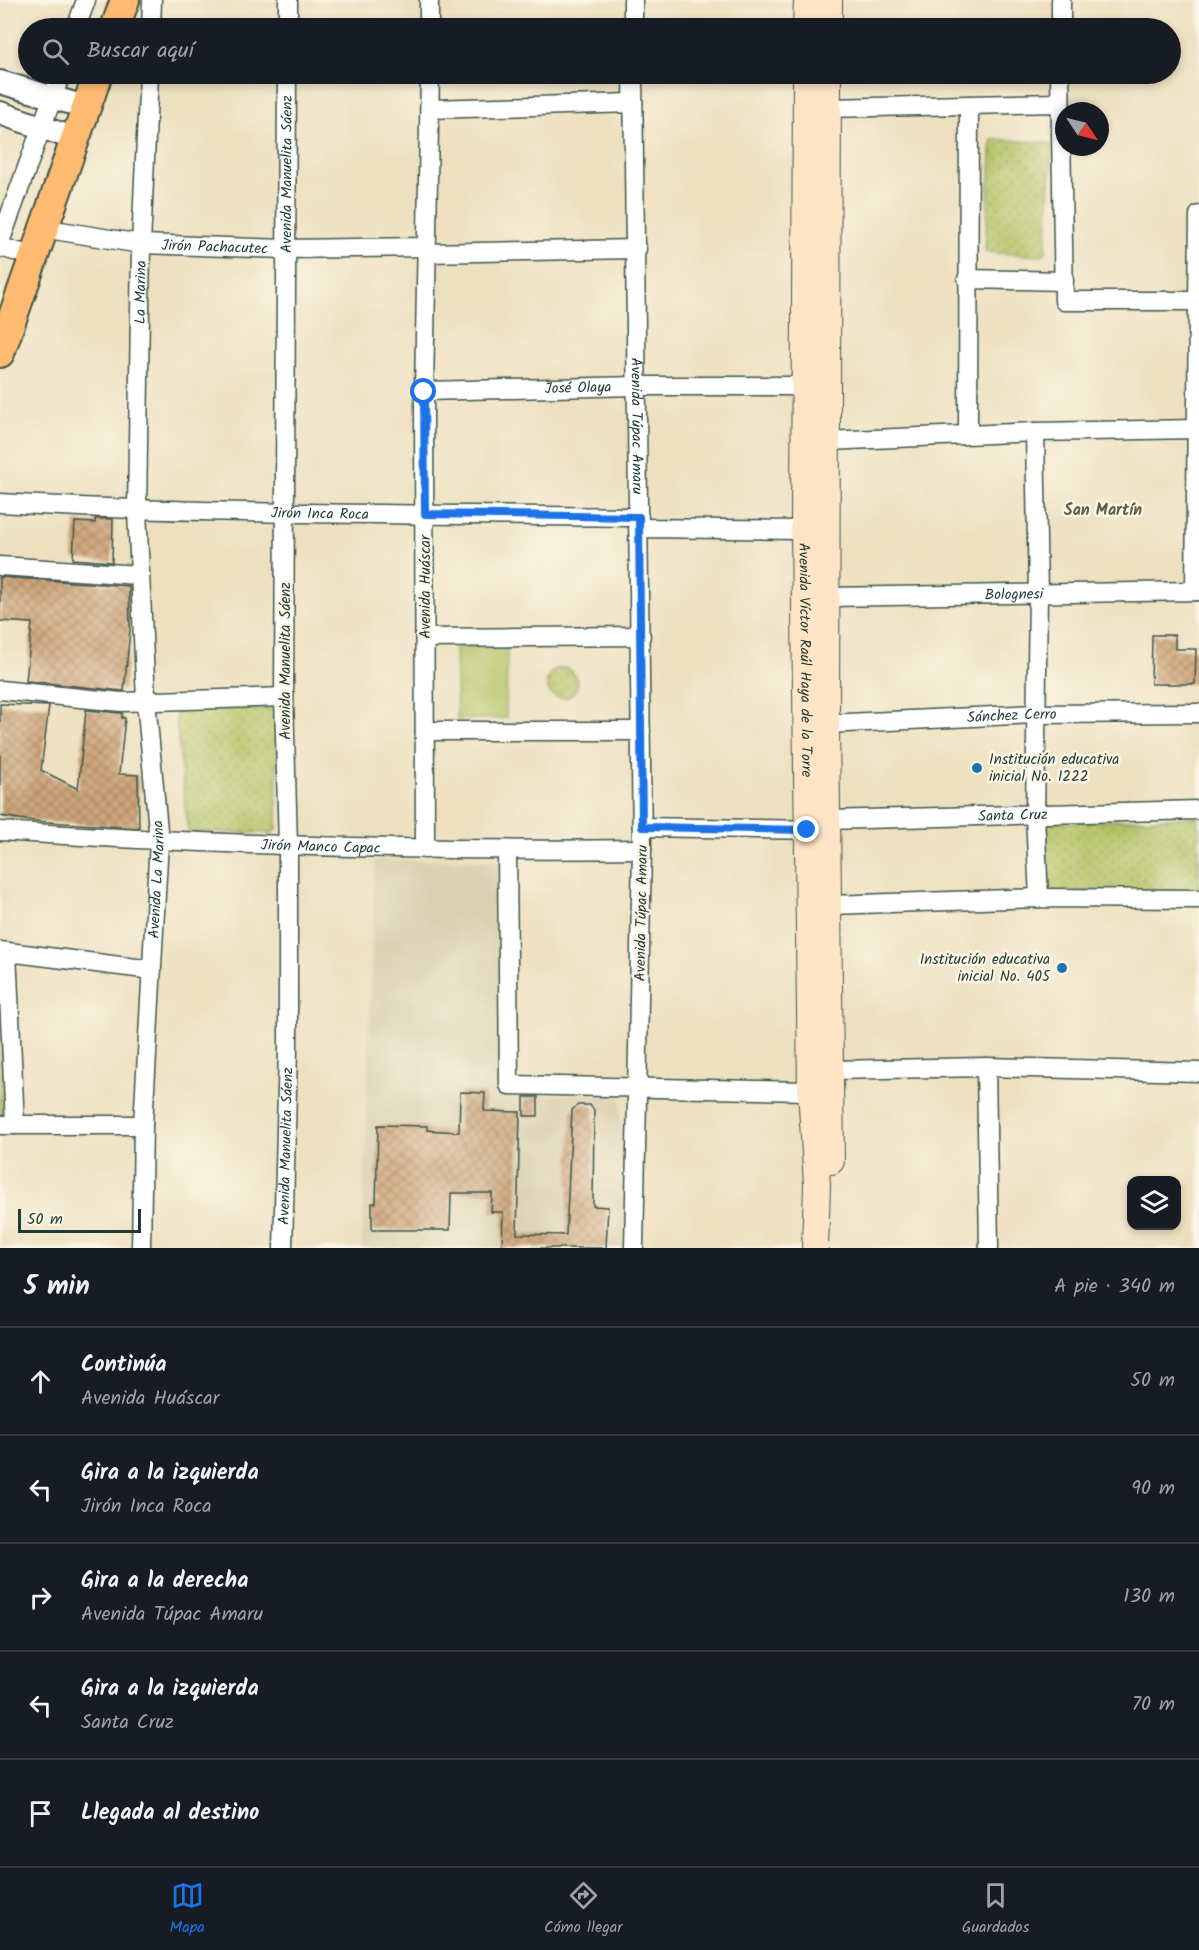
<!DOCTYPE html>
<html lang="es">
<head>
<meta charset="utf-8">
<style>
	:root { --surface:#171b24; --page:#20242c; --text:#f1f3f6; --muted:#9ea1a6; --line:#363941; --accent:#1a73e8 }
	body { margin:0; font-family:Kalam,sans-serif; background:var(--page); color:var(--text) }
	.controls { position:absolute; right:18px; bottom:18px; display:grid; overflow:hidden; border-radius:12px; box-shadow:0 3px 9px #0003 }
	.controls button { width:54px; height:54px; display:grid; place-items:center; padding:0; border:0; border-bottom:2px solid var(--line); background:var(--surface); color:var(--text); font:30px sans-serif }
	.compass { position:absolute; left:1055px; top:102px; width:54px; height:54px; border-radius:50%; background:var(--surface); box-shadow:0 3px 9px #0003; rotate:125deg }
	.scale { position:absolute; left:18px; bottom:15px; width:123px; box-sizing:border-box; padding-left:6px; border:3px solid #1f3d34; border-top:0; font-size:16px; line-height:21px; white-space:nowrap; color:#1f3d34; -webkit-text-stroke:4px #fcf5e5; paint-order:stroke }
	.stop { position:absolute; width:18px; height:18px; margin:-14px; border:4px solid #1a73e8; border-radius:50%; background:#fff }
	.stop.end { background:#1a73e8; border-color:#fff; box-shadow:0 2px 6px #0008 }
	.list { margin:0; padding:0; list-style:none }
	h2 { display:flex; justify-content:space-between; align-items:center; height:78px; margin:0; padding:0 24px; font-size:26px }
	h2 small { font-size:20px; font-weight:400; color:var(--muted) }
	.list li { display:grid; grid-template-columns:39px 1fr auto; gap:18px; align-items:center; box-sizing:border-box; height:108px; padding:0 24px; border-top:2px solid var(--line) }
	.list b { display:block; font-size:22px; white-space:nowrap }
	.list p { margin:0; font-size:20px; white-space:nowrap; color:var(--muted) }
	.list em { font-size:20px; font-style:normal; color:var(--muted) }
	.icon { flex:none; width:33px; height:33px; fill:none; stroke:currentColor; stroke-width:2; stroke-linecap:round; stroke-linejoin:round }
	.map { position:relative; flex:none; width:1199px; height:1248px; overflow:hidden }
	.search { position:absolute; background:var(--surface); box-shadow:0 3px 9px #0003; left:18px; right:18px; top:18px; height:66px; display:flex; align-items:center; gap:15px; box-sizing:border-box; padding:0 21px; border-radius:33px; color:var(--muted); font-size:22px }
	.sheet { height:618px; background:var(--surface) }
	nav { display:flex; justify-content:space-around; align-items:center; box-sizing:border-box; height:84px; border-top:2px solid var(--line); background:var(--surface); font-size:16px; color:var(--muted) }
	nav a { display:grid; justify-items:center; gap:3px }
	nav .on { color:var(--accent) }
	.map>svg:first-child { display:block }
	.built { fill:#dbd1b2 }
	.park { fill:url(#park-dots); stroke:#6a804c; stroke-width:1.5 }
	.pitch { fill:#b4c265; stroke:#6a804c; stroke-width:1.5 }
	.building { fill:url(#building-cross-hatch) }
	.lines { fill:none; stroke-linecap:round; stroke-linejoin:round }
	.minor-casing { stroke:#3e5549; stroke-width:21 }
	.tertiary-casing { stroke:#3e5549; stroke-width:26 }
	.secondary-casing { stroke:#3e5549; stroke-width:28 }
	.primary-casing { stroke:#3e5549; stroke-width:32 }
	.minor { stroke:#fff; stroke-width:18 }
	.tertiary { stroke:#fff; stroke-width:22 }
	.secondary { stroke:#ffe4c6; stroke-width:26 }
	.primary { stroke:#ffbb71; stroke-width:28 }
	.route { stroke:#1a73e8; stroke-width:8 }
	.poi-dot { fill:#1f6fb2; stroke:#fcf5e5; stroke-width:2 }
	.labels { text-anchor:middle; stroke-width:5; stroke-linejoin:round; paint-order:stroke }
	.street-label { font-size:15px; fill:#1f3d34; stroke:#fcf5e5 }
	.poi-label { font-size:15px; fill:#1f3d34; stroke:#fcf5e5; text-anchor:start }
	.neighbourhood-label { font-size:16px; font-weight:bold; fill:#5d614c; stroke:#fcf5e5 }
</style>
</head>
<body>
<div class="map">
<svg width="1199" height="1248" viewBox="0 0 1199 1248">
	<defs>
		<pattern id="park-dots" width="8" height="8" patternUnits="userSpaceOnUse" patternTransform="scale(1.5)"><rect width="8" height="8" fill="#b4c265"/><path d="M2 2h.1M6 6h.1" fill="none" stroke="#929f54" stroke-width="1.8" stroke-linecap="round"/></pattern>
		<pattern id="building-cross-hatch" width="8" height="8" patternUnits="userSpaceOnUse" patternTransform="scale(1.5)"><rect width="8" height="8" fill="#cfa57a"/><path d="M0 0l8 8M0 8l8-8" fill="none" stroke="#a78865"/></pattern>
	</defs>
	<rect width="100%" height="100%" fill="#fcf5e5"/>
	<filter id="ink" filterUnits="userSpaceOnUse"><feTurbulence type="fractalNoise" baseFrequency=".0167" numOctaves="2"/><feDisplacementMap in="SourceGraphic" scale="12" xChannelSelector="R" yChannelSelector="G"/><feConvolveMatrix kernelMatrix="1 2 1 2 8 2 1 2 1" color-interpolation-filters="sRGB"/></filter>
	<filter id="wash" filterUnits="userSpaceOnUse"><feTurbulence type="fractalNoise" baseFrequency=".008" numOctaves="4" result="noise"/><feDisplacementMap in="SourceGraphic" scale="24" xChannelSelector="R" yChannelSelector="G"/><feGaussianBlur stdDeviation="1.35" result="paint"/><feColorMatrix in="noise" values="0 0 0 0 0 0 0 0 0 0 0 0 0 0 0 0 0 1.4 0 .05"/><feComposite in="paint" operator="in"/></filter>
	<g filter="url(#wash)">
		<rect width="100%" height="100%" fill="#ede0bf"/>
		<polygon class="built" points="375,860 502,860 505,1095 618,1094 621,1097 621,1145 628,1150 625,1248 362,1248"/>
		<g class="park">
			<polygon points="992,139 1050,143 1052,147 1046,252 1041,256 985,252"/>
			<circle cx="562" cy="683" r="15"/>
			<polygon points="273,708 277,713 277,829 272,833 188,832 175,709"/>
			<polygon points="1196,817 1199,820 1199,892 1049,891 1047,823"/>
			<polygon points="0,960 9,1121 0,1121"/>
		</g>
		<polygon class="pitch" points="507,646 506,718 457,720 455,647"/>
		<g id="blocks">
			<g class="building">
				<polygon points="95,519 113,519 112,562 73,559 75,522 95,523"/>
				<polygon points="0,577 129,586 130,630 124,691 26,681 32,623 0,621"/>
				<polygon points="1152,635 1175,635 1175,649 1196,649 1195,684 1151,684"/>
				<polygon points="0,704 49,706 41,770 78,789 86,710 122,713 122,718 125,718 119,774 138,775 139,828 33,821 0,816"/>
				<polygon points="460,1092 485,1093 484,1111 520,1112 517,1234 566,1235 572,1110 578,1105 590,1105 594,1110 593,1206 608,1207 606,1248 502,1248 503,1212 491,1212 492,1193 451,1193 450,1230 372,1230 372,1203 376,1203 378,1125 427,1126 427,1130 459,1132"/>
				<rect x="524" y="1097" width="14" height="19"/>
			</g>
		</g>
	</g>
	<g filter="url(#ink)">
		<use href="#blocks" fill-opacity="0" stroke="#3e5549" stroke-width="1.5"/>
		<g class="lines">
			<g class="minor-casing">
				<g id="minor">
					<polyline points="429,0 429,28"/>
					<polyline points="633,0 633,28"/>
					<polyline points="76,28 86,0"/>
					<polyline points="151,28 152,0"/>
					<polyline points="288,28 288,0"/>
					<polyline points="1061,28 1061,0"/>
					<path id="s1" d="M633 74 642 849 634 1248"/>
					<polyline points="1060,74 1064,301 1197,301"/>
					<polyline points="827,108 1060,103"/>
					<polyline points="430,109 633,103"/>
					<path id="s2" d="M42 228 141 244 286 249 426 247"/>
					<polyline points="0,242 61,74"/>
					<polyline points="0,247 32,256"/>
					<polyline points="426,253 637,249"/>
					<polyline points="967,279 1064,281"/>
					<path id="s3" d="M424 391 637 386H804"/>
					<polyline points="1035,432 1038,594 1035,816 1039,898"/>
					<polyline points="968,434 969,105"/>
					<polyline points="826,441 1035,432 1197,429"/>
					<path id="s4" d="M0 503C213 515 426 514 639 517"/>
					<polyline points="638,528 804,530"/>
					<polyline points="0,566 139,575"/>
					<polyline points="1195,591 1199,215"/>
					<path id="s5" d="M828 597 1199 591"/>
					<polyline points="425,638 641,636"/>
					<polyline points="0,690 121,702 284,697"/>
					<path id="s6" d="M826 724 1034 714 1199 713"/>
					<polyline points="425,731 641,731"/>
					<path id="s7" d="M827 820 1199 810"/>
					<polyline points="642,827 820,830"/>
					<path id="s8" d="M0 831C214 845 427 852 642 849"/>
					<polyline points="425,849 424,391 430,74"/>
					<polyline points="507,851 509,1085 811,1091"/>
					<polyline points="830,905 1039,898 1199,899"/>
					<polyline points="0,951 152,970"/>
					<polyline points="7,952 15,1125"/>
					<polyline points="986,1067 989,1248"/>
					<polyline points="831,1070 986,1067 1199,1072"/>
					<polyline points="0,1125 143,1125"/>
					<path id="s9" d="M141 1248 143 1125 159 841 146 700 137 511 141 244 149 74"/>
					<path id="s10" d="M283 1248 288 1049V847L284 697 287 74"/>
				</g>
			</g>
			<g class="tertiary-casing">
				<g id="tertiary">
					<polyline points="0,82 85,107"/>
					<polyline points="0,113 73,138"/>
				</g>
			</g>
			<g class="secondary-casing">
				<g id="secondary">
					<polyline points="806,28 807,0"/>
					<polyline points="829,28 829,0"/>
					<path id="s11" d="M806 74 804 530 811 1091 817 1185 815 1248"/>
					<polyline points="828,74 826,724 831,1161"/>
				</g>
			</g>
			<g class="primary-casing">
				<g id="primary">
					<polyline points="115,28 125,0"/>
					<polyline points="0,353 98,74"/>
				</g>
			</g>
			<use href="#minor" class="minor"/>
			<use href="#tertiary" class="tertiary"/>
			<use href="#secondary" class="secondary"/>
			<use href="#primary" class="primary"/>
		</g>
	</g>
	<g class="lines" filter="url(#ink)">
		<polyline class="route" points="424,392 425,514 639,517 642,827 807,830"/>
	</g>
	<g class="poi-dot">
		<circle cx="977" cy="768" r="6"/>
		<circle cx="1062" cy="968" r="6"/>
	</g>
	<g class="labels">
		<g class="street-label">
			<text dy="5" stroke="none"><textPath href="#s10" startOffset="1074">Avenida Manuelita Sáenz</textPath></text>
			<text dy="5" stroke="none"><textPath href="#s2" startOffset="174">Jirón Pachacutec</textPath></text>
			<text dy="5" stroke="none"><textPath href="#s9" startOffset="957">La Marina</textPath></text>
			<text dy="5" stroke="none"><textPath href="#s3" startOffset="154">José Olaya</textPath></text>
			<text dy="5" stroke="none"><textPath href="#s1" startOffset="352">Avenida Túpac Amaru</textPath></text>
			<text dy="5" stroke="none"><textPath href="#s4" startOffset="320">Jirón Inca Roca</textPath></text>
			<text transform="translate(425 587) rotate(-90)" y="5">Avenida Huáscar</text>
			<text dy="5" stroke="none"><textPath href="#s5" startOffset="186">Bolognesi</textPath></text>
			<text transform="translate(285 661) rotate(-90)" y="5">Avenida Manuelita Sáenz</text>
			<text dy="5" stroke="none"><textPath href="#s11" startOffset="586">Avenida Víctor Raúl Haya de la Torre</textPath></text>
			<text dy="5" stroke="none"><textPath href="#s6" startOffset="186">Sánchez Cerro</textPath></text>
			<text dy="5" stroke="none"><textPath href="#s7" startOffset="186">Santa Cruz</textPath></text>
			<text dy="5" stroke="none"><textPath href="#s8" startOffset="321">Jirón Manco Capac</textPath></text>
			<text dy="5" stroke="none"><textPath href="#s9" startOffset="369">Avenida La Marina</textPath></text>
			<text transform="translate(641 913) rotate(-89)" y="5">Avenida Túpac Amaru</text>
			<text dy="5" stroke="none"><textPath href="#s10" startOffset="102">Avenida Manuelita Sáenz</textPath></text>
		</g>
		<g class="poi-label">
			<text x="989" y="764">Institución educativa<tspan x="989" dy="17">inicial No. 1222</tspan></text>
			<text x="1050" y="964" text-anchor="end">Institución educativa<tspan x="1050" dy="17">inicial No. 405</tspan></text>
		</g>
		<g class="neighbourhood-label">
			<text x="1103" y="515">San Martín</text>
		</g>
	</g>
</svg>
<div class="controls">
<button><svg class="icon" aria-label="layers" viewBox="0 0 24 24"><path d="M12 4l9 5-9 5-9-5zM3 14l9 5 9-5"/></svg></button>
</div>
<svg class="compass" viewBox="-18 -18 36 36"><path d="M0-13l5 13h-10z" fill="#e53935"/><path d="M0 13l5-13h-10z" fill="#9ea1a6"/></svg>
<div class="scale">50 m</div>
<div class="stop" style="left:424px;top:392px"></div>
<div class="stop end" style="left:807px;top:830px"></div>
<div class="search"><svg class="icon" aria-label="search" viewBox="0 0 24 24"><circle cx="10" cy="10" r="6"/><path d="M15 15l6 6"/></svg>Buscar aquí</div>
</div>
<section class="sheet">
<h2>5 min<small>A pie · 340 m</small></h2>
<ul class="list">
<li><svg class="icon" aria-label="ahead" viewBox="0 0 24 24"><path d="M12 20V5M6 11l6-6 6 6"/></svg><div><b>Continúa</b><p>Avenida Huáscar</p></div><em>50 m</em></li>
<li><svg class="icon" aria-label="left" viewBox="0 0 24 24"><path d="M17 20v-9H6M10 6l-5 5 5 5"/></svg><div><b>Gira a la izquierda</b><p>Jirón Inca Roca</p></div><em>90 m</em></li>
<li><svg class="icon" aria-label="right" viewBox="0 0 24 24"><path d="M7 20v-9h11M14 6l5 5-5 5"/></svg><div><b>Gira a la derecha</b><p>Avenida Túpac Amaru</p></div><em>130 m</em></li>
<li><svg class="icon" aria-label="left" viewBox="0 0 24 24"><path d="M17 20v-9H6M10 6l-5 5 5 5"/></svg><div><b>Gira a la izquierda</b><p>Santa Cruz</p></div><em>70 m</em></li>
<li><svg class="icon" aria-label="arrive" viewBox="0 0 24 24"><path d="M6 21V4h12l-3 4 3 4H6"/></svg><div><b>Llegada al destino</b></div></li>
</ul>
</section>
<nav>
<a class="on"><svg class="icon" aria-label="map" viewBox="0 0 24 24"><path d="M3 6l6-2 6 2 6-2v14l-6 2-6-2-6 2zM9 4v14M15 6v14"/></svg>Mapa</a>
<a><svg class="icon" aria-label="directions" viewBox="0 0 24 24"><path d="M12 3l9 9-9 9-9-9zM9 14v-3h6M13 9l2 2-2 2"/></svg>Cómo llegar</a>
<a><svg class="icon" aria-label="saved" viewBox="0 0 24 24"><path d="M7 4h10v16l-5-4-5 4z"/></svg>Guardados</a>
</nav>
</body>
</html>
